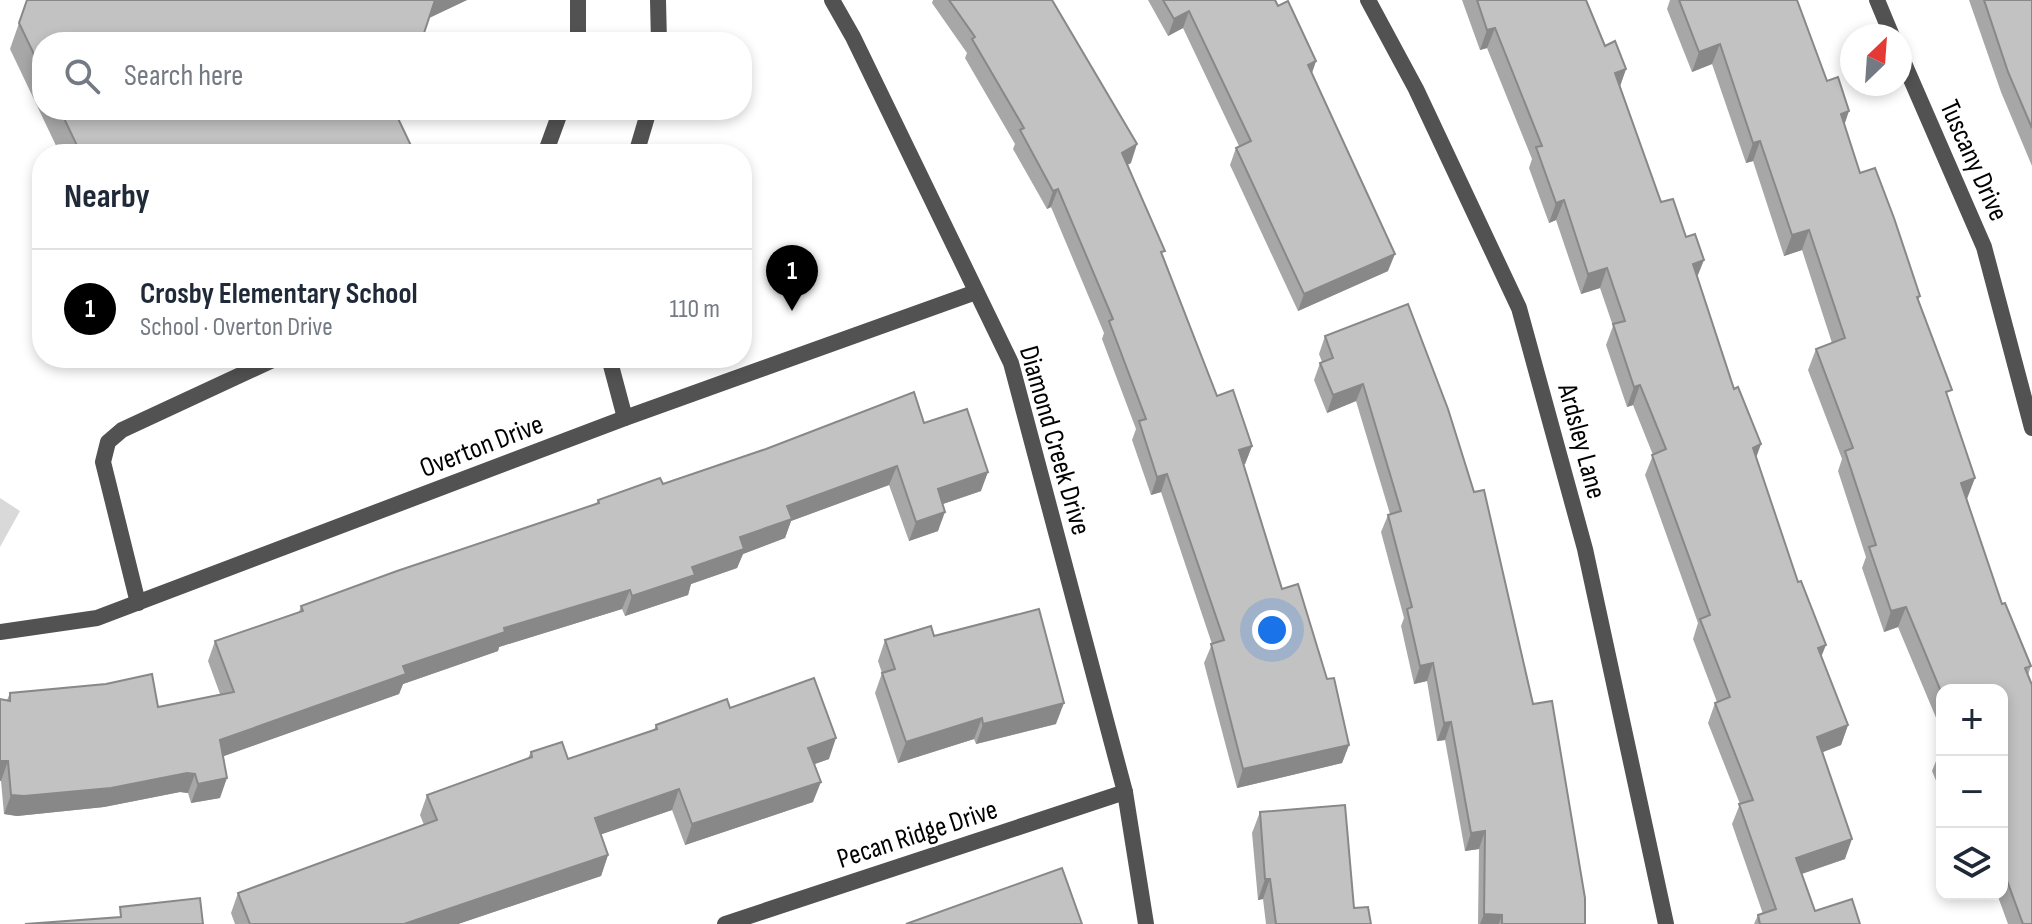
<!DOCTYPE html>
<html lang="en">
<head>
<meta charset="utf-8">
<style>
	:root { --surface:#fff; --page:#f2f2f3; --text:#1f2937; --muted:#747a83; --line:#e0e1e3; --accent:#000 }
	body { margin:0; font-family:"Sofia Sans Condensed",sans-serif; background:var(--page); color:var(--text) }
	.controls { position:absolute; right:24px; bottom:24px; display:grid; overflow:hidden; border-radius:16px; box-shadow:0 4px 12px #0003 }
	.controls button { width:72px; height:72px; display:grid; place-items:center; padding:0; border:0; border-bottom:2px solid var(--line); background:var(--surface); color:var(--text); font:40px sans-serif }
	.compass { position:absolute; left:1840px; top:24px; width:72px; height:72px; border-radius:50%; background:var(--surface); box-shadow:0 4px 12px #0003; rotate:25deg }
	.you { position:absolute; left:1272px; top:630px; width:28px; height:28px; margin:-20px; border:6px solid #fff; border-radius:50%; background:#1a73e8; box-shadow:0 0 0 12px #1a73e833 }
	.badge { display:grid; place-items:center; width:52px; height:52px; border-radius:50%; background:var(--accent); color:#fff; font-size:26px; font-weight:700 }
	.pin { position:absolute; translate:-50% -66px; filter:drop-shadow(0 2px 4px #0008) }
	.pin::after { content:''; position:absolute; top:42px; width:28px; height:24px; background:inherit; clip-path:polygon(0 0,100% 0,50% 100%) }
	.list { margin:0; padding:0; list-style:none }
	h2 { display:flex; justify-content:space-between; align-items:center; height:104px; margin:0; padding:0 32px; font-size:34px }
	h2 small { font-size:26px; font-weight:400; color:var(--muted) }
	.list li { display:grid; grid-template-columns:52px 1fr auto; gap:24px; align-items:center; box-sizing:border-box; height:120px; padding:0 32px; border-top:2px solid var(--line) }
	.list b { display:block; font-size:30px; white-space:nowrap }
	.list p { margin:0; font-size:26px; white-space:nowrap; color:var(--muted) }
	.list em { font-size:26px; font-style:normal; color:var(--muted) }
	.icon { flex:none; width:44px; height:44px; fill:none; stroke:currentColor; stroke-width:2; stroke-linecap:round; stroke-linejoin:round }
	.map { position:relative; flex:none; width:2032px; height:924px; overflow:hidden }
	.search { position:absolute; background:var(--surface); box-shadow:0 4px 12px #0003; left:32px; top:32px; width:720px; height:88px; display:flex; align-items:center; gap:20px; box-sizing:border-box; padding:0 28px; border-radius:32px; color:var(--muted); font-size:30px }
	.panel { position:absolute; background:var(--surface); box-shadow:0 4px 12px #0003; left:32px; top:144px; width:720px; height:224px; border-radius:32px }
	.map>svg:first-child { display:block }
	.green { fill:#d9d9d9 }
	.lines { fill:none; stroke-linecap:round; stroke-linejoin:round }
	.lane { stroke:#525252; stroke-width:16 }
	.street { stroke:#525252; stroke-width:16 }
	.wall { fill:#a7a7a7 }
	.shaded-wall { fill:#888 }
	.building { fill:#c2c2c2; stroke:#888; stroke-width:2 }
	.labels { text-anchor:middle; stroke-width:6; stroke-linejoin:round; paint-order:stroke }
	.street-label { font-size:28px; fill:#000; stroke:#fff }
</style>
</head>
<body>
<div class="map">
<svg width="2032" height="924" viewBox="0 0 2032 924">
	<rect width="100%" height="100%" fill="#fff"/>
	<polygon class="green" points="0,498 20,511 0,547"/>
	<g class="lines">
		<g class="lane">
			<polyline points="578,0 578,42"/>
			<polyline points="658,0 659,42"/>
			<polyline points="545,154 561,110"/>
			<polyline points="636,154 649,110"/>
			<polyline points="609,358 625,418"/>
			<polyline points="138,603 103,462 108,442 122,430 277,358"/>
		</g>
		<g class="street">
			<polyline points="832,0 853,37 1011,363 1125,792 1146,924"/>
			<polyline points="1368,0 1416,89 1519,308 1585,549 1666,924"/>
			<polyline points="1877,0 1892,36"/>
			<polyline points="1900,54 1984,247 2032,428"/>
			<polyline points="0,632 97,618 625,418 976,292"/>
			<polyline points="725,924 1125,792"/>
		</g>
	</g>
	<g class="wall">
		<polygon points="27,0 467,0 429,18 42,42 42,110 396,110 395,113 415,154 60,154 10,49"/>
		<polygon points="933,0 1052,0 1131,163 1128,164 1217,396 1252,446 1245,464 1243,465 1282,589 1327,679 1349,745 1342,763 1237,788 1204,663 1212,644 1161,492 1151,495 1132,440 1136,429 1102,339 1104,333 1051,207 1047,209 1013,149 1015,144 965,58 967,53 932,3"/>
		<polygon points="1148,0 1275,0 1316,61 1312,73 1388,271 1298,311 1230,165 1236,148 1239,146 1183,28 1168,36"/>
		<polygon points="1462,0 1586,0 1605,46 1626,69 1620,86 1661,202 1697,278 1821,657 1848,725 1841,745 1823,752 1845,859 1802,874 1815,911 1860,924 1754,924 1758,915 1763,914 1732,824 1740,804 1708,723 1715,703 1717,702 1693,639 1698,623 1645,475 1653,455 1633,405 1627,407 1606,345 1613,326 1600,288 1581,294 1556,220 1549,223 1529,168 1532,159 1487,48 1480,50"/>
		<polygon points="1670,0 1797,0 1844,125 1860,173 1920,296 1918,301 1948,399 1967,499 2002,604 2031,666 2028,675 2032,924 2008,924 1997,894 2002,894 2002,690 1942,690 1942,732 1898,627 1884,632 1862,568 1866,557 1838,471 1842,459 1808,370 1816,349 1832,343 1802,250 1784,256 1753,161 1746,163 1712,64 1692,72 1667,9"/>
		<polygon points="1969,0 2032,0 2032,166 2001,92"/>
		<polygon points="1408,304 1533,704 1585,924 1478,924 1479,849 1465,851 1445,740 1437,741 1427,681 1414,684 1401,626 1404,618 1381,532 1388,515 1390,514 1356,401 1327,413 1314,380 1320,363 1322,362 1319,354 1325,336"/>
		<polygon points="924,423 981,491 943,504 938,531 909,541 889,485 791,521 785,538 743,554 737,568 691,584 688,595 625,616 622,609 499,647 498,651 403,684 399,694 223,756 220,798 191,803 188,793 180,792 104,807 17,816 4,814 1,781 7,700 10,693 158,707 220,694 208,661 215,641 299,612 301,606 596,504 598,500"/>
		<polygon points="934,636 1056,724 976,744 974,739 898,763 875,693 882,673 878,661 885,640"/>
		<polygon points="730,708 829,759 814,764 813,802 685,845 672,810 601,834 608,855 601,876 458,924 235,924 231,913 238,893 424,825 420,815 427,795 528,758 531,752 568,759 654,730 656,725"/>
		<polygon points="1942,750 1942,795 1932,771 1940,751"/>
		<polygon points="1260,812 1354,908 1371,924 1266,924 1263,899 1258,900 1252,833"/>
	</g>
	<g class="shaded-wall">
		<polygon points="435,0 467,0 429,18"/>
		<polygon points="1189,11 1183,28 1168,36 1174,19"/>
		<polygon points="1495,28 1487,48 1480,50 1487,30"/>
		<polygon points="1720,44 1712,64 1692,72 1699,52"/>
		<polygon points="1316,61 1310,78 1308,65"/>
		<polygon points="1626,69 1619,89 1615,73"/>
		<polygon points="1849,111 1842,132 1841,114"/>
		<polygon points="1760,141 1753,161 1746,163 1753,143"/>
		<polygon points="1137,144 1131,163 1116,171 1122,153"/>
		<polygon points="1058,189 1051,207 1047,209 1053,191"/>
		<polygon points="1564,200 1556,220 1549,223 1556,203"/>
		<polygon points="1809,230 1802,250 1784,256 1792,235"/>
		<polygon points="1395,254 1388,271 1298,311 1304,294"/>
		<polygon points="1704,260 1696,280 1693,264"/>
		<polygon points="1607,268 1600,288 1581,294 1588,274"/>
		<polygon points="1363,384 1356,401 1327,413 1333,395"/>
		<polygon points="1640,385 1633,405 1627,407 1634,387"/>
		<polygon points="1761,444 1754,464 1753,448"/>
		<polygon points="1252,446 1245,464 1232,469 1239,450"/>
		<polygon points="897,466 889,485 791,521 785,538 743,554 737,568 691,584 688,595 625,616 632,596 692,567 787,506"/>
		<polygon points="988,472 981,491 931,508 938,489"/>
		<polygon points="1167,474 1161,492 1151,495 1157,477"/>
		<polygon points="1975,478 1967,499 1961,483"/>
		<polygon points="945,512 938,531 909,541 916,522"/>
		<polygon points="630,590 622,609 499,647 498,651 403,684 399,694 213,760 220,740 403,666 504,628"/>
		<polygon points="1906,607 1898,627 1884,632 1891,611"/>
		<polygon points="1826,645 1818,665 1818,648"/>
		<polygon points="1433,663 1427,681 1414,684 1420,666"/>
		<polygon points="1064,703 1056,724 976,744 983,724"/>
		<polygon points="982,718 974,739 898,763 906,742"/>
		<polygon points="1451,722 1445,740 1437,741 1444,723"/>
		<polygon points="1848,725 1841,745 1810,757 1817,737"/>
		<polygon points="836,738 829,759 801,769 808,748"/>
		<polygon points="1349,745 1342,763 1237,788 1243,769"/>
		<polygon points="0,761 8,761 1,781 0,781"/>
		<polygon points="187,773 195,774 188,793 180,792 104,807 17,816 4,814 11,795"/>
		<polygon points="227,778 220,798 191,803 198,784"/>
		<polygon points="821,782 813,802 685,845 692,824"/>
		<polygon points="679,789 672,810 588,839 595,818"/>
		<polygon points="1485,831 1479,849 1465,851 1471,833"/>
		<polygon points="1852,839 1845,859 1789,878 1796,858"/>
		<polygon points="608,855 601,876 458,924 404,924"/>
		<polygon points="1265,879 1270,879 1263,899 1258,900"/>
		<polygon points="1484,914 1502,915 1499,924 1480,924"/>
	</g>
	<g class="building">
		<polygon points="27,0 435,0 421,42 42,42 42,71 19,23"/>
		<polygon points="949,0 1052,0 1137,144 1122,153 1165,251 1161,252 1217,396 1233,390 1252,446 1239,450 1282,589 1298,584 1327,679 1334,678 1349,745 1243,769 1211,644 1224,640 1167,474 1157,477 1139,421 1146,419 1109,321 1113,319 1058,189 1053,191 1020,130 1024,128 972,39 975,37"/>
		<polygon points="1163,0 1275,0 1278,6 1288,1 1316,61 1308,65 1395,254 1304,294 1236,148 1251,141 1189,11 1174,19"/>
		<polygon points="1477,0 1586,0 1605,46 1615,41 1626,69 1615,73 1661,202 1673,199 1686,237 1695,234 1704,260 1693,264 1734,389 1738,387 1761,444 1753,448 1798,582 1801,581 1826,645 1818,648 1848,725 1817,737 1852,839 1796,858 1815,911 1852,899 1860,924 1760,924 1758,915 1776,909 1739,804 1753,800 1715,703 1730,697 1700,619 1710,615 1652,455 1666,449 1640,385 1634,387 1613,324 1625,321 1607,268 1588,274 1564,200 1556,203 1536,147 1542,146 1495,28 1487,30"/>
		<polygon points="1679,0 1797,0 1827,81 1838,77 1849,111 1841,114 1860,173 1875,168 1894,218 1920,296 1917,297 1952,390 1946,392 1975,478 1961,483 2002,604 2005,603 2031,666 2025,668 2032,685 2032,924 2023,924 2002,867 2002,690 1942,690 1942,694 1906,607 1891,611 1869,547 1876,545 1845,451 1853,448 1816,349 1845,338 1809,230 1792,235 1760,141 1753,143 1720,44 1699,52"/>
		<polygon points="1984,0 2032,0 2032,128 2008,72"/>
		<polygon points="60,110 394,110 415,154 81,154"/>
		<polygon points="1408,304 1448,409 1474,492 1484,490 1533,704 1552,701 1585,898 1585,924 1502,924 1502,915 1484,914 1485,831 1471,833 1451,722 1444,723 1433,663 1420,666 1407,609 1412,607 1388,515 1401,511 1363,384 1333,395 1320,363 1333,358 1325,336"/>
		<polygon points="914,392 924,423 967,409 988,472 938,489 945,512 916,522 897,466 787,506 792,519 740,537 744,549 692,567 695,575 632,596 630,590 504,628 505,632 403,666 406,674 220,740 227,778 198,784 195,774 187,773 111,788 24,796 11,795 8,761 0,761 0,699 10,701 10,693 106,684 152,674 158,707 234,692 215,641 303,611 301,606 397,571 599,503 598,500 660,478 663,484 766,449"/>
		<polygon points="1039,609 1064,703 983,724 982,718 906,742 882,673 895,669 885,640 931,626 934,636"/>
		<polygon points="814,678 836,738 808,748 821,782 692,824 679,789 595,818 608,855 404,924 250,924 238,893 437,820 427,795 532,757 531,752 562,742 568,759 657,729 656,725 727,699 730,708"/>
		<polygon points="1345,805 1354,908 1368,907 1371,924 1276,924 1270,879 1265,879 1260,812"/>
		<polygon points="1062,868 1082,924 906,924"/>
		<polygon points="200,898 203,924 25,924 121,917 120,907"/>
	</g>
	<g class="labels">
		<g class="street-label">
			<text transform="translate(1975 160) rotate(66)" y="10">Tuscany Drive</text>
			<text transform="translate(1056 440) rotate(74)" y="10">Diamond Creek Drive</text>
			<text transform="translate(1583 441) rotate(75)" y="10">Ardsley Lane</text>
			<text transform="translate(481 445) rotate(-21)" y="10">Overton Drive</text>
			<text transform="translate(917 833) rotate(-18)" y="10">Pecan Ridge Drive</text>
		</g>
	</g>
</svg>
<div class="controls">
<button>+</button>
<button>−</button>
<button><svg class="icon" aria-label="layers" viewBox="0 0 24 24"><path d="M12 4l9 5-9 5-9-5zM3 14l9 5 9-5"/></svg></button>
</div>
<svg class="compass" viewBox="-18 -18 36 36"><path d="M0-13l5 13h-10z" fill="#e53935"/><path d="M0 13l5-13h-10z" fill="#747a83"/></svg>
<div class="you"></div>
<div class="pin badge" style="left:792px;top:311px">1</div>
<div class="search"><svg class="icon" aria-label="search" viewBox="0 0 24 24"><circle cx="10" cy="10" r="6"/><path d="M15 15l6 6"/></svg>Search here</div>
<section class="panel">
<h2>Nearby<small></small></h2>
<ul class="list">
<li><span class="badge">1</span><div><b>Crosby Elementary School</b><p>School · Overton Drive</p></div><em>110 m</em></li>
</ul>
</section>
</div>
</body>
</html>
